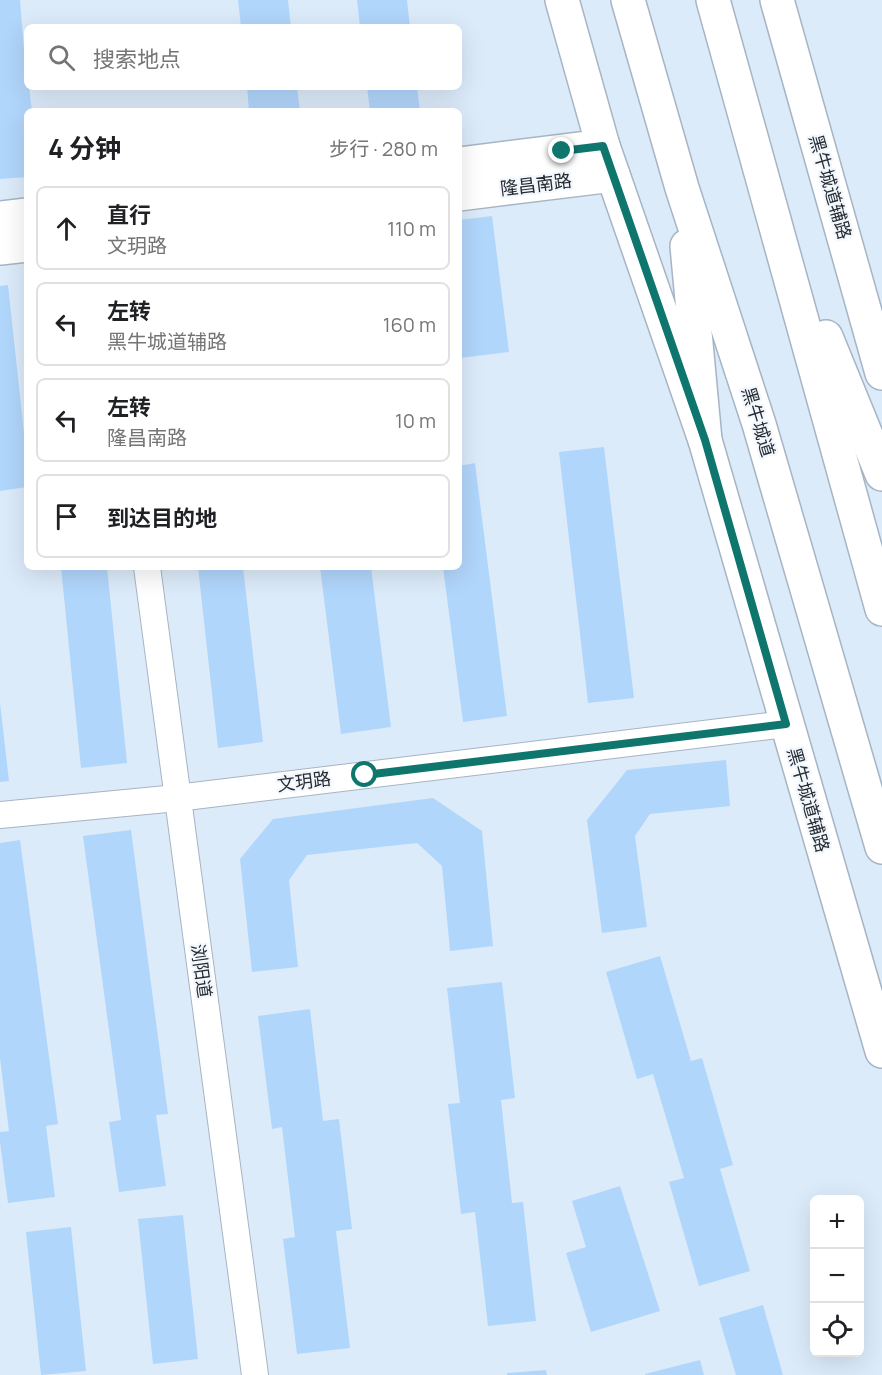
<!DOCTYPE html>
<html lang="zh">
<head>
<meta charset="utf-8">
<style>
	:root { --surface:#fff; --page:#f2f2f2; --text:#202124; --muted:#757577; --line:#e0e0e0 }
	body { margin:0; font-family:Manrope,"Noto Sans SC",sans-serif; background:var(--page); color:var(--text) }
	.controls { position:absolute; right:18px; bottom:18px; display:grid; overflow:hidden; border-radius:9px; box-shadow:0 6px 24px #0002 }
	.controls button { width:54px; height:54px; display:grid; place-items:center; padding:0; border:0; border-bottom:2px solid var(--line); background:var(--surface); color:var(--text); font:30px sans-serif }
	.stop { position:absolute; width:18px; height:18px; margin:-14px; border:4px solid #0f766e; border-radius:50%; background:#fff }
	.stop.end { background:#0f766e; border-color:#fff; box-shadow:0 2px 6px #0008 }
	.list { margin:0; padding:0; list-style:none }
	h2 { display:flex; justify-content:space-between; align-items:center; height:78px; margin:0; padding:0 24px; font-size:26px }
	h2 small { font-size:20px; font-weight:400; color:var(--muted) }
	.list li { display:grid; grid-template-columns:39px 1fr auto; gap:18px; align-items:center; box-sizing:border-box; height:84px; margin:0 12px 12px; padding:0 12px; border:2px solid var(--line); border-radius:9px }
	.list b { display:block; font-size:22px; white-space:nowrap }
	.list p { margin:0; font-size:20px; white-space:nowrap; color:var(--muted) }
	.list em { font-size:20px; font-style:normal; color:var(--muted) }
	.icon { flex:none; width:33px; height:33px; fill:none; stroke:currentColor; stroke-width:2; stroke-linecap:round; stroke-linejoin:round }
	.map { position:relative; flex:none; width:882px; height:1375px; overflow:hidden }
	.search { position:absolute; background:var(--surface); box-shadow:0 6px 24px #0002; left:24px; top:24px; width:438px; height:66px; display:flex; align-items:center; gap:15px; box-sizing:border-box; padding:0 21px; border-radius:9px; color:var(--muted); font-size:22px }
	.panel { position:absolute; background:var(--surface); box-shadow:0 6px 24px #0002; left:24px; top:108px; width:438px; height:462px; border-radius:9px }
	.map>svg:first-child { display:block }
	.building { fill:#b1d6fb }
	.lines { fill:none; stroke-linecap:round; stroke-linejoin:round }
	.street-casing { stroke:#a6b4c3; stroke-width:28 }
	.secondary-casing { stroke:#a6b4c3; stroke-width:36 }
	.primary-casing { stroke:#a6b4c3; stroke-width:36 }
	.highway-casing { stroke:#a6b4c3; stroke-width:36 }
	.street { stroke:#fff; stroke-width:26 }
	.secondary { stroke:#fff; stroke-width:33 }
	.primary { stroke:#fff; stroke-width:33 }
	.highway { stroke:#fff; stroke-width:33 }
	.route { stroke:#0f766e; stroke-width:8 }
	.labels { text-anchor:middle; stroke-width:4.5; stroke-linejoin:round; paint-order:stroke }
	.street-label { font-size:18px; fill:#252b31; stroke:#f1f7fd }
</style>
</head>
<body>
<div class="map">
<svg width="882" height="1375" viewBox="0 0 882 1375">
	<rect width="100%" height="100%" fill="#dcebfa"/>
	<g class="building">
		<polygon points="0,0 20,0 27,87 29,87 32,111 27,111 27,177 0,179"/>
		<polygon points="238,0 288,0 291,27 241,27"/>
		<polygon points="357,0 407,0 410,27 360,27"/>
		<polygon points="247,87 297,87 300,111 249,111"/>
		<polygon points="367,87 417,87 420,111 370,111"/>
		<polygon points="492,216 509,352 460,358 459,220"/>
		<polygon points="8,285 27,461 27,487 0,491 0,286"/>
		<polygon points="604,447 634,698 588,703 559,452"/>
		<polygon points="475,463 507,716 463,722 443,567 459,567 459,466"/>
		<polygon points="61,567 107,567 127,763 81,768"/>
		<polygon points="198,567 243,567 263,742 218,748"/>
		<polygon points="320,567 371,567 391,727 341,734"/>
		<polygon points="0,703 9,781 0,782"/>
		<polygon points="726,760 730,806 650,814 635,836 647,927 602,933 587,820 627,770"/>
		<polygon points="433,798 482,831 493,946 450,951 442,866 417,843 307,855 289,880 298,967 252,972 240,859 273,819"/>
		<polygon points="131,830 168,1114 156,1115 166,1186 119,1192 109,1122 121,1120 83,836"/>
		<polygon points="20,840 58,1124 46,1126 55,1197 8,1203 0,1142 0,1132 9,1131 0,1058 0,843"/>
		<polygon points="660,956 691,1061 702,1058 733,1165 720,1169 750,1271 699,1286 669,1182 684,1178 653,1074 637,1079 606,972"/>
		<polygon points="502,982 515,1098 501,1100 512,1203 523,1202 536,1321 488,1326 475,1212 461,1214 448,1104 460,1103 447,988"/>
		<polygon points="310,1009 323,1121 339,1119 352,1229 336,1231 350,1348 297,1354 283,1239 295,1237 282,1127 272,1129 258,1016"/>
		<polygon points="620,1186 660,1311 591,1332 566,1253 586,1247 572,1201"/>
		<polygon points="183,1215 198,1359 153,1364 138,1219"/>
		<polygon points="71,1227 86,1371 41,1375 26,1232"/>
		<polygon points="763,1305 783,1375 736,1375 719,1318"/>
		<polygon points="700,1360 704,1375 645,1375 645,1374"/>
		<polygon points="546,1370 547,1375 507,1375 507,1373"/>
	</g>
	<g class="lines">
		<g class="street-casing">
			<g id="street">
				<polyline points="147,567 255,1375"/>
				<polyline points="0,815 177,798 786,724"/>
			</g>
		</g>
		<g class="secondary-casing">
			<g id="secondary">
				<polyline points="459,164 603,146 705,440 882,1051"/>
				<polyline points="459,194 613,175"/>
				<polyline points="0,218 27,215"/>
				<polyline points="0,248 27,245"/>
			</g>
		</g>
		<g class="primary-casing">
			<g id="primary">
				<polyline points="562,0 603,146"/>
				<polyline points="777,0 882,373"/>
			</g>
		</g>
		<g class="highway-casing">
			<g id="highway">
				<polyline points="628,0 682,188 759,424 882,847"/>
				<polyline points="713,0 882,609"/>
				<polyline points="687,246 705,440"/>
				<polyline points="826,337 882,474"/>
			</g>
		</g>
		<use href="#street" class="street"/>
		<use href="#secondary" class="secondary"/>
		<use href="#primary" class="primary"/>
		<use href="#highway" class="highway"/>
	</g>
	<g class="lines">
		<polyline class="route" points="365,775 786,724 705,440 603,146 562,151"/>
	</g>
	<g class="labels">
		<g class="street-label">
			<text transform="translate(536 185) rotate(-7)" y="6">隆昌南路</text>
			<text transform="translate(830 187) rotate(74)" y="6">黑牛城道辅路</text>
			<text transform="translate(758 422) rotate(73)" y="6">黑牛城道</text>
			<text transform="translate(304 782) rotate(-7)" y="6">文玥路</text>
			<text transform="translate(808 800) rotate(74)" y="6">黑牛城道辅路</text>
			<text transform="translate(201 971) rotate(82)" y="6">浏阳道</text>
		</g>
	</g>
</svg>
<div class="controls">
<button>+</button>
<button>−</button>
<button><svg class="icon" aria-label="locate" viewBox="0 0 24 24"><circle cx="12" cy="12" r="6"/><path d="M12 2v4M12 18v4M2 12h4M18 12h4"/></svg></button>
</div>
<div class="stop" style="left:365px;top:775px"></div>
<div class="stop end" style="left:562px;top:151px"></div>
<div class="search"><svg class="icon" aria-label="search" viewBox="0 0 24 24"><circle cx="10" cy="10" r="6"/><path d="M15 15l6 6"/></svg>搜索地点</div>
<section class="panel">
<h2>4 分钟<small>步行 · 280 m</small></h2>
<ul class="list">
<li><svg class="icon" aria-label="ahead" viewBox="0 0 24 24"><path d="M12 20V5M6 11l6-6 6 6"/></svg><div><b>直行</b><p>文玥路</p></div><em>110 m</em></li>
<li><svg class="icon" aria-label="left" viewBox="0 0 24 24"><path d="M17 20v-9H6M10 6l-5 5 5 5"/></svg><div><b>左转</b><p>黑牛城道辅路</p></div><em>160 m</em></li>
<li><svg class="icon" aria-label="left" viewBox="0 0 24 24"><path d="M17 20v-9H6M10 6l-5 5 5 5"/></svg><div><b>左转</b><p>隆昌南路</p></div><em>10 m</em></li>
<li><svg class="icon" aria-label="arrive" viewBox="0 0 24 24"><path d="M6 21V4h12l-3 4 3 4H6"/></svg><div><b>到达目的地</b></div></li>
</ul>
</section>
</div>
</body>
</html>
